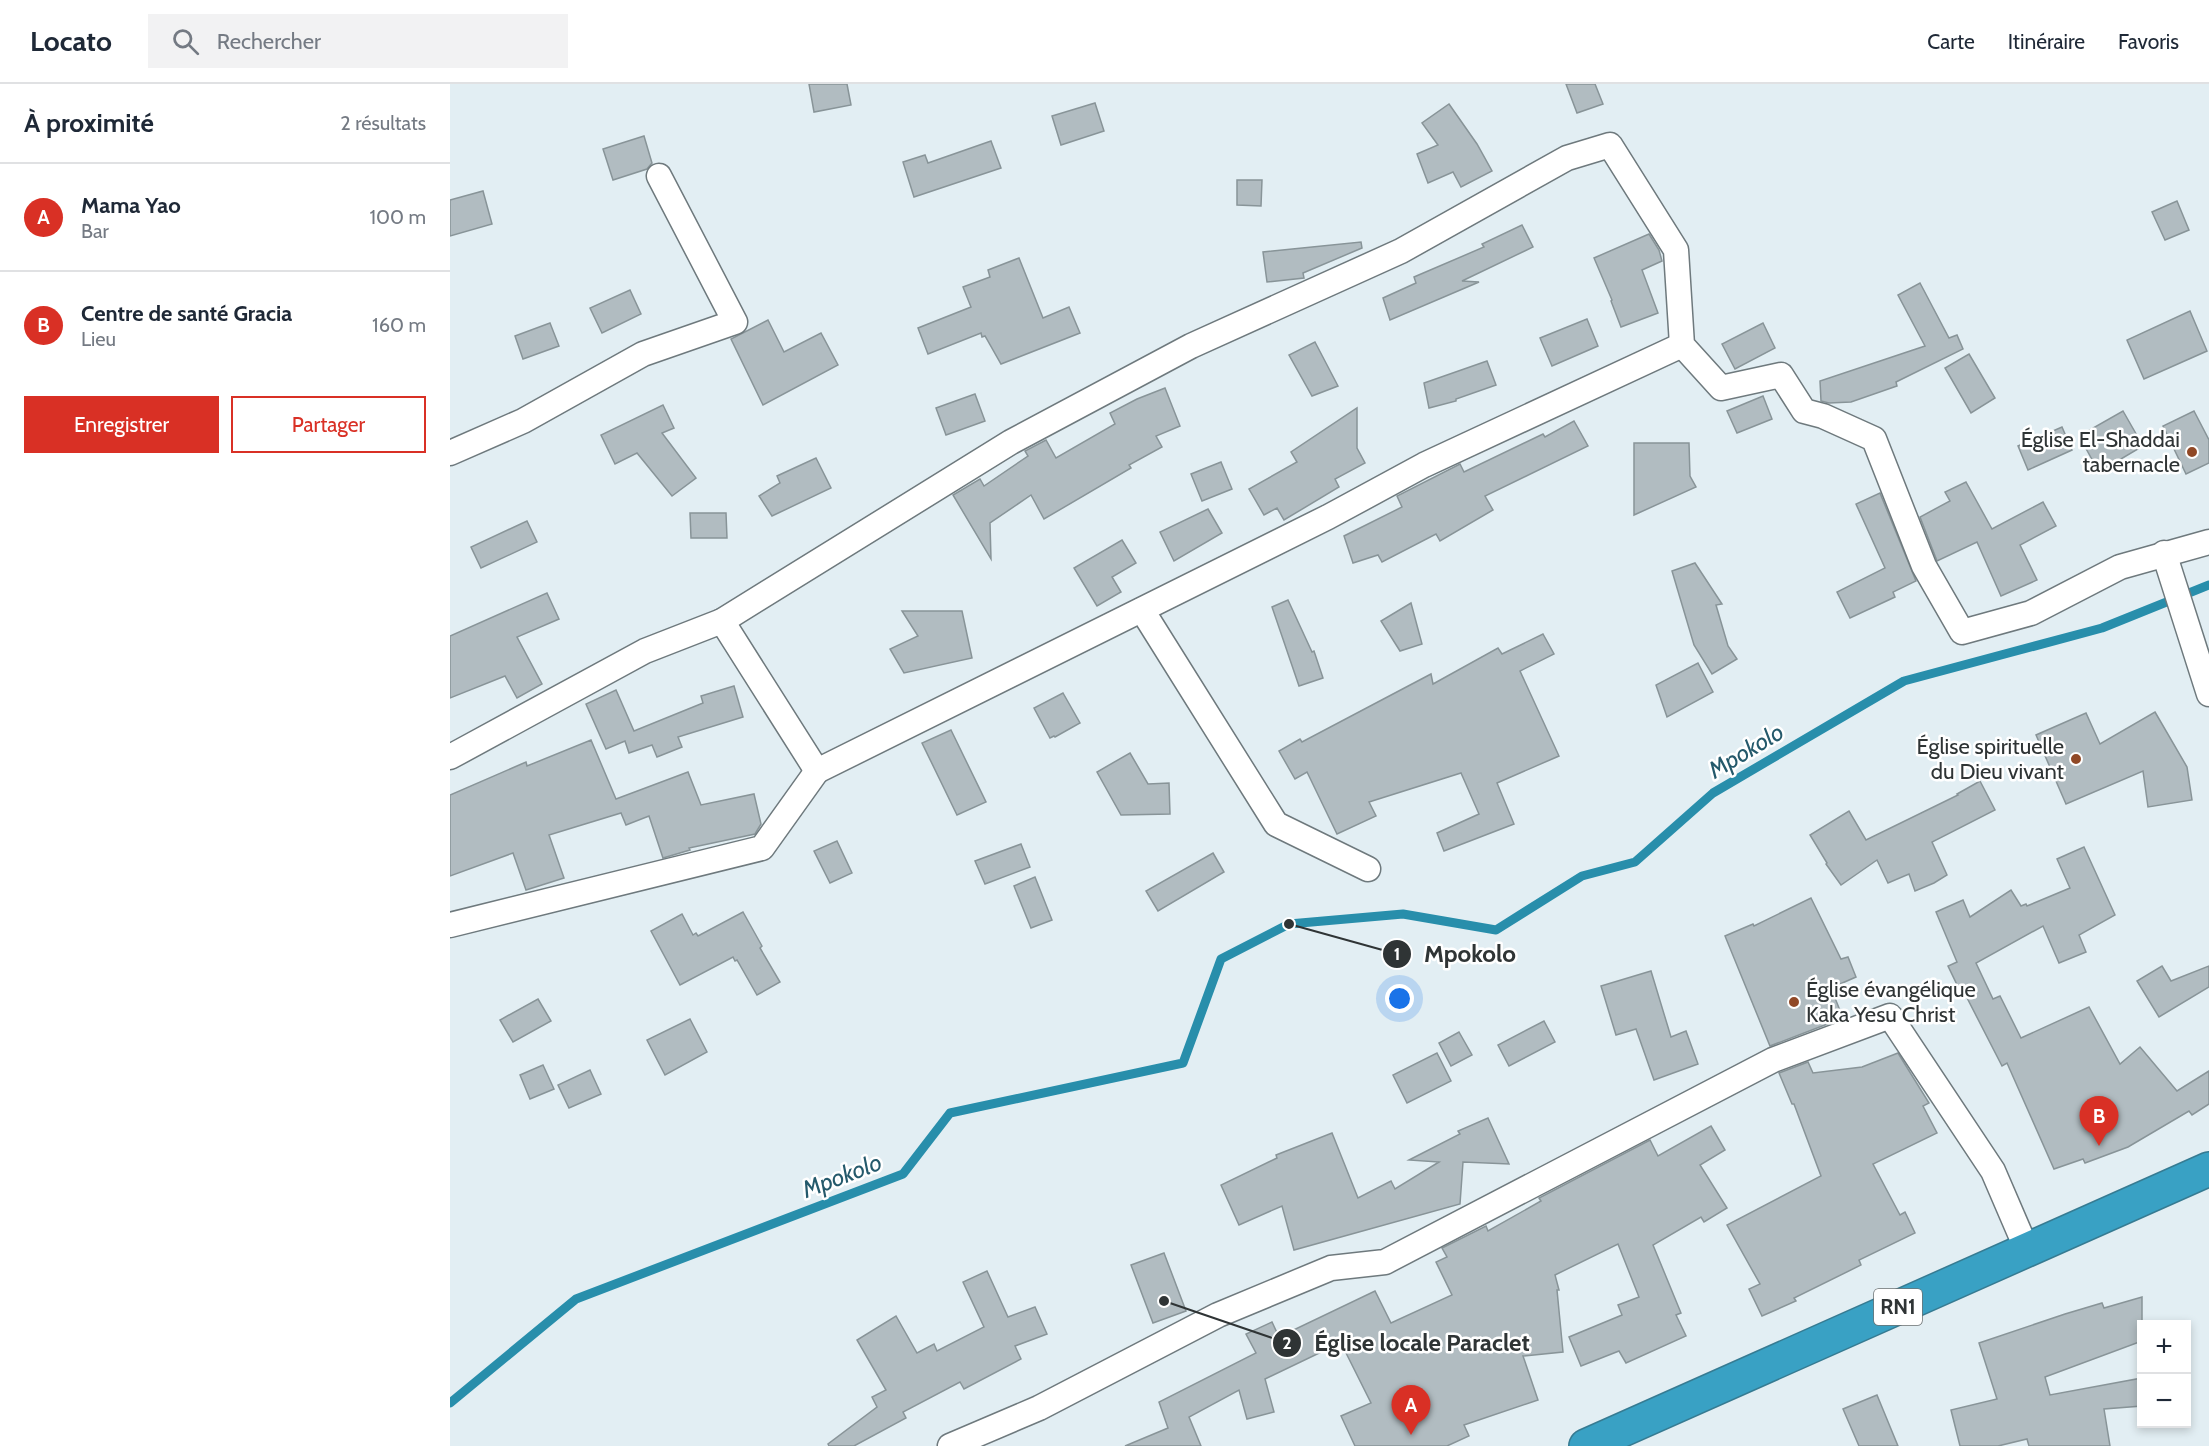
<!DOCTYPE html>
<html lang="fr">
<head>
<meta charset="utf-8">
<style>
	:root { --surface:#fff; --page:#f2f2f3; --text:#1f2937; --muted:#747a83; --line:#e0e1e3; --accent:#d93025 }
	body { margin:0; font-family:Cabin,sans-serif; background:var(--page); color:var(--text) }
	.controls { position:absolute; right:18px; bottom:18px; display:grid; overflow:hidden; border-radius:0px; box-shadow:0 3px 9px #0003 }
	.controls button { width:54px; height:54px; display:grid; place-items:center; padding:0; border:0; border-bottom:2px solid var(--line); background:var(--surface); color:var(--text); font:30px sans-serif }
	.you { position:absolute; left:950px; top:915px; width:21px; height:21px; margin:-15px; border:4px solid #fff; border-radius:50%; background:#1a73e8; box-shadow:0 0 0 9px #1a73e833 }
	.badge { display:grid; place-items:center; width:39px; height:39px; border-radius:50%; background:var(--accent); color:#fff; font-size:20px; font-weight:700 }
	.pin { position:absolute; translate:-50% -50px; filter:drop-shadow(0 2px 3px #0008) }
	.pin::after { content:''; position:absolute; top:32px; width:21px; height:18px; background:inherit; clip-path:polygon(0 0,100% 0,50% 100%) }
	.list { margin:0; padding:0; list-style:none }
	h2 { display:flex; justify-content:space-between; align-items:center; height:78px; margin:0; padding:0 24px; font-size:26px }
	h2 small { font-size:20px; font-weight:400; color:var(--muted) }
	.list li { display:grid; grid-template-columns:39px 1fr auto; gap:18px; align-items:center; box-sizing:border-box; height:108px; padding:0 24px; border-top:2px solid var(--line) }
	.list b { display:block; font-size:22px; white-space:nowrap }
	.list p { margin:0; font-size:20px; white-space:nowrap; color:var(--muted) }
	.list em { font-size:20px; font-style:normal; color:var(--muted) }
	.actions { display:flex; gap:12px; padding:18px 24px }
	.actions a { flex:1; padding:14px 0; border:2px solid var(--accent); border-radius:0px; text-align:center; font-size:21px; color:var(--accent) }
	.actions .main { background:var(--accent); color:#fff }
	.icon { flex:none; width:33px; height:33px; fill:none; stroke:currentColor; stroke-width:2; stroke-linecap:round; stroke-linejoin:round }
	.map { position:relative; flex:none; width:1759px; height:1362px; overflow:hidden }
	header { display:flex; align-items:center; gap:36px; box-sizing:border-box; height:84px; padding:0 30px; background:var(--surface); border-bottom:2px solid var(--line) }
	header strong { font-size:28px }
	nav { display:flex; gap:33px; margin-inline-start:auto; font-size:21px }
	.search { width:420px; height:54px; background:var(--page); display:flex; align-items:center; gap:15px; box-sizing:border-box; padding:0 21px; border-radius:0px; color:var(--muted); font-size:22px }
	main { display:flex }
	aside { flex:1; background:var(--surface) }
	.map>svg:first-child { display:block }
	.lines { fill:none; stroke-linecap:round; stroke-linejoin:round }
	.stream { stroke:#288eab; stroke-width:9 }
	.building { fill:#b1bcc1; stroke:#889498; stroke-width:1.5 }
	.street-casing { stroke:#6e797d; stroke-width:27 }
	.highway-casing { stroke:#367b92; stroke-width:36 }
	.street { stroke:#fff; stroke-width:24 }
	.highway { stroke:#39a1c4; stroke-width:33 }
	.poi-dot { fill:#904826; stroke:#fff; stroke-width:2 }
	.labels { text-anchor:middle; stroke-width:5; stroke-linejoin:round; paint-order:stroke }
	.shield { fill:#fff; stroke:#6d7172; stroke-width:1.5 }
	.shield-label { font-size:21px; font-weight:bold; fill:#2f3435 }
	.poi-label { font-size:22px; fill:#2f3435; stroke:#fff; text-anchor:end }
	.water-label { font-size:24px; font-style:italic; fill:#24596b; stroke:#fff }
	.leader { fill:none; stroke:#2f3435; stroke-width:2 }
	.callout-dot { fill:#2f3435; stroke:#fff; stroke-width:2 }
	.mark-label { font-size:18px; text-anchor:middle; font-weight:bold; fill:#fff }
	.callout-label { font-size:24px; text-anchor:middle; font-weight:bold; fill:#2f3435; stroke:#fff; stroke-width:5; stroke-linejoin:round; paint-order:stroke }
</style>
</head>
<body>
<header>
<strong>Locato</strong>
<div class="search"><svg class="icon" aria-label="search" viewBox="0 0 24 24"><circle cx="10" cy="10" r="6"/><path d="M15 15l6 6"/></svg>Rechercher</div>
<nav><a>Carte</a><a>Itinéraire</a><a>Favoris</a></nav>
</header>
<main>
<aside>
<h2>À proximité<small>2 résultats</small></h2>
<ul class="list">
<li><span class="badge">A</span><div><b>Mama Yao</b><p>Bar</p></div><em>100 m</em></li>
<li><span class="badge">B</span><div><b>Centre de santé Gracia</b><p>Lieu</p></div><em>160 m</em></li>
</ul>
<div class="actions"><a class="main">Enregistrer</a><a>Partager</a></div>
</aside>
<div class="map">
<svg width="1759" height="1362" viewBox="0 0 1759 1362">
	<rect width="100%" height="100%" fill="#e2eef3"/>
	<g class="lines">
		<polyline class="stream" points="0,1319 126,1215 453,1090 500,1029 733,979 771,875 839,840 953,830 1046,846 1132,792 1185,778 1263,709 1454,597 1652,544 1759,501"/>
	</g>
	<g class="building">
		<polygon points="359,0 397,0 401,21 364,28"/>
		<polygon points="1116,0 1145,0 1153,20 1127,29"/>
		<polygon points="645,19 654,47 611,61 602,32"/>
		<polygon points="999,20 1027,60 1042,87 1011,103 1003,88 978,99 967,70 988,61 972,39"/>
		<polygon points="194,52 202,79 197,85 163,96 153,65"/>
		<polygon points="541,57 551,84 464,113 453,78 475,71 478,79"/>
		<polygon points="787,96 812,96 811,122 787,121"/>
		<polygon points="33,107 42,140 0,152 0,116"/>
		<polygon points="1727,117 1739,146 1715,156 1702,128"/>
		<polygon points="1072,141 1083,163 1012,197 1029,198 940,236 933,214 966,199 964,193 1034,163 1032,160"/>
		<polygon points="1199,150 1209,166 1212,177 1192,186 1208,229 1171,243 1161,217 1162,216 1144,174"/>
		<polygon points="911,158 912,164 853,189 854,194 817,198 813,168"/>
		<polygon points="569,174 593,234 619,223 630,249 551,280 535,252 532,253 531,249 478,270 468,244 521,223 513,203 540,193 538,186"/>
		<polygon points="1470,199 1499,254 1507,251 1513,265 1446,298 1447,302 1401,318 1379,319 1371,317 1370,297 1475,262 1448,211"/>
		<polygon points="180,206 191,230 152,249 140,224"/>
		<polygon points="1740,227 1757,267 1694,295 1677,256"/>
		<polygon points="1137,235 1148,262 1102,282 1090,254"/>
		<polygon points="318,236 334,268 371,249 388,281 313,321 281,255"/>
		<polygon points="100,239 109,262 73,275 65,252"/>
		<polygon points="1313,239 1325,264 1285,285 1272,260"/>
		<polygon points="865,258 888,302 862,312 839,271"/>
		<polygon points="1519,270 1545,314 1521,329 1495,284"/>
		<polygon points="1037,277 1046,301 1006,315 1006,317 979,324 974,299"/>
		<polygon points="715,304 730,342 706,352 712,363 679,381 681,384 594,435 581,411 540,439 541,475 503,411 530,395 534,402 578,372 575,367 596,356 606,374 665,340 660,329 687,315"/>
		<polygon points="525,310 535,337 496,351 486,324"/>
		<polygon points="1313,312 1322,335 1287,349 1277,327"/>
		<polygon points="213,321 224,344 212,349 246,394 222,412 187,369 165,380 151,351"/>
		<polygon points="907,324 907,364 915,379 885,395 889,403 834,436 827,424 814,431 799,405 847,378 841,368"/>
		<polygon points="1673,327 1693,362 1649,388 1629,352"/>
		<polygon points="1744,327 1759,356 1759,379 1736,390 1713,342"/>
		<polygon points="1124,337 1138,362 1035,412 1043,426 990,457 986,450 932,478 928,471 903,479 894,452 952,423 947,412 1010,380 1014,388 1093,350 1095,353"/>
		<polygon points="1612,343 1622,366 1578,386 1568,362"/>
		<polygon points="1184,359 1239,359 1240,392 1246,403 1184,431"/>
		<polygon points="366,374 381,404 322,432 309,412 330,399 327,392"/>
		<polygon points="771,378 782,405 752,417 741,390"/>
		<polygon points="1516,398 1542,445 1593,418 1606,442 1570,461 1587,496 1551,512 1527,458 1487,477 1470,433 1500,417 1495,408"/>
		<polygon points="1430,409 1466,497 1443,508 1445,513 1400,534 1387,508 1435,484 1406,420"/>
		<polygon points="758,425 772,449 724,477 710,448"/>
		<polygon points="240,429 276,429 277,454 241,454"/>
		<polygon points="77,437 87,458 31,484 21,463"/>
		<polygon points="672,456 686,479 662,493 671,508 647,522 624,484"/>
		<polygon points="1245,479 1272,520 1266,521 1278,562 1287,575 1262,590 1244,561 1222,487"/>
		<polygon points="97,509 109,535 67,553 92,600 67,614 55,592 0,614 0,552"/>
		<polygon points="838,516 862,568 864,567 873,594 849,602 822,523"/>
		<polygon points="961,519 972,560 950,567 931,537"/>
		<polygon points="452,527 512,527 522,574 454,589 440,565 468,552"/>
		<polygon points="1093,550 1104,570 1070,587 1109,672 1047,699 1064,740 994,767 987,749 1029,730 1011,689 919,718 926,732 887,750 857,688 845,695 829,667 850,655 852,658 981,590 983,600 1048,564 1052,570"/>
		<polygon points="1248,579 1263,608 1217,633 1206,601"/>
		<polygon points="284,602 293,633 228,653 232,663 207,673 202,661 179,669 175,657 156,665 136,620 166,606 184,647 253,619 251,612"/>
		<polygon points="613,609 630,639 605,653 604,652 600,654 584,624"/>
		<polygon points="1705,628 1737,683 1742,716 1698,723 1693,687 1616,720 1586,651 1636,629 1650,660"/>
		<polygon points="501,646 536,718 507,731 472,659"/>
		<polygon points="141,656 166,715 238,688 251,721 304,710 311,740 305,750 239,764 240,766 213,774 199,732 176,741 171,729 99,751 114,794 76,806 63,769 0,792 0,711 76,678 77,682"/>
		<polygon points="680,669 698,700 719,699 720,730 671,731 647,688"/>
		<polygon points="1530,697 1545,726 1482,758 1497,791 1484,799 1465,807 1459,790 1438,799 1427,776 1391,801 1376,780 1377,779 1360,751 1399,727 1416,756 1508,711 1507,710"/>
		<polygon points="387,757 402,789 380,799 364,767"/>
		<polygon points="571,760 580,783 535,800 525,777"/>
		<polygon points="1634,763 1665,831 1629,851 1636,868 1609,879 1593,842 1526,879 1543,915 1550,912 1571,954 1639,923 1670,980 1690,963 1727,1007 1759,987 1759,1020 1742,1031 1739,1027 1678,1063 1635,1079 1633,1075 1604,1085 1557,979 1552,982 1515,910 1512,911 1498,882 1507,878 1486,828 1513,816 1520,833 1561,806 1571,822 1576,820 1577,822 1620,804 1607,775"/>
		<polygon points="763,769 774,788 708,827 696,807"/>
		<polygon points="585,793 602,836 581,844 564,802"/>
		<polygon points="1361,814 1391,875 1398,873 1406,893 1381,904 1393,934 1320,962 1275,852 1303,840 1304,842"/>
		<polygon points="293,828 312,862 310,864 330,898 307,911 287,876 285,877 283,873 230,901 201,847 232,830 243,851 246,849 248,852"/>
		<polygon points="1712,882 1721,897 1759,882 1759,903 1709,933 1687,897"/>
		<polygon points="1201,887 1221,953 1236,947 1248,980 1204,996 1186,945 1166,951 1151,902"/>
		<polygon points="88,915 101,937 63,958 50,936"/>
		<polygon points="240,935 257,968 215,991 197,956"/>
		<polygon points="1094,937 1105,958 1059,982 1048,961"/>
		<polygon points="1009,948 1022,971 1001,982 989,959"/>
		<polygon points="987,969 1001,997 957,1019 943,991"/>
		<polygon points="1448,969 1479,1019 1473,1022 1487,1049 1423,1080 1450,1131 1455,1128 1465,1149 1409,1176 1411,1181 1344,1214 1346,1217 1312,1232 1299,1205 1310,1200 1277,1141 1371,1092 1344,1020 1342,1020 1329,989 1358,978 1363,989 1412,983"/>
		<polygon points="93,981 104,1005 80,1015 70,991"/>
		<polygon points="140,986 151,1010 119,1024 108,1001"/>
		<polygon points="1038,1034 1059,1080 1013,1078 1010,1120 844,1166 832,1122 789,1141 771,1101 827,1074 826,1071 882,1049 908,1114 941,1097 945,1105 989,1078 959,1076 1010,1050 1008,1047"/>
		<polygon points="1261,1042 1275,1066 1250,1081 1277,1124 1254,1138 1251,1133 1203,1161 1231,1229 1226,1231 1236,1252 1176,1279 1169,1267 1131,1282 1119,1253 1172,1231 1168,1221 1189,1213 1168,1160 1105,1191 1109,1206 1107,1206 1113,1268 1073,1272 1088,1316 1014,1341 1019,1352 997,1362 905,1362 891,1332 921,1319 893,1263 891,1265 888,1260 815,1295 824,1328 797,1335 789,1306 739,1333 751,1362 675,1362 718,1344 709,1318 806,1269 796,1250 822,1238 829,1253 925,1207 941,1239 1002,1211 986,1178 997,1173 992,1164 1036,1142 1038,1147 1091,1117 1089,1114 1200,1056 1208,1072"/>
		<polygon points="714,1169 736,1227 703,1239 681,1181"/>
		<polygon points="537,1187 558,1233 585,1223 597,1250 565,1262 571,1275 514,1305 510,1298 453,1328 456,1334 404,1362 379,1362 378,1360 427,1323 422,1313 436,1306 407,1256 446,1232 467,1269 484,1260 487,1267 534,1243 513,1198"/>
		<polygon points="1692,1213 1692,1257 1595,1293 1600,1311 1692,1294 1692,1322 1654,1325 1660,1362 1579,1362 1577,1355 1548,1362 1510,1362 1501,1326 1547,1315 1529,1259 1615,1230 1652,1219 1654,1224"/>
		<polygon points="1427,1311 1448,1362 1409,1362 1393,1325"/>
	</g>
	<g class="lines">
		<g class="street-casing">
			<g id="street">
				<polyline points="0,369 73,337 193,270 285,238 209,92"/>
				<polyline points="1714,469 1759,610"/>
				<polyline points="692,526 826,740 918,785"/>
				<polyline points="272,537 367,687 878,433 974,381 1232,261"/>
				<polyline points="0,673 195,567 272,537 561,358 741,262 951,167 1117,74 1160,61 1226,166 1232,261 1271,304 1331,291 1354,327 1373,332 1424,355 1474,482 1512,548 1581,529 1670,483 1759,458"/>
				<polyline points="0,841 312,764 367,687"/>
				<polyline points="500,1362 589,1324 768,1231 881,1184 935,1178 1323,976 1440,932 1543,1087 1577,1166"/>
			</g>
		</g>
		<g class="highway-casing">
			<polyline id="highway" points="1136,1362 1759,1085"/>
		</g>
		<use href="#street" class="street"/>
		<use href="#highway" class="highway"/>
	</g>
	<g class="poi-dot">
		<circle cx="1742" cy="368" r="6"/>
		<circle cx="1626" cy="675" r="6"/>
		<circle cx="1344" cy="918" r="6"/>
	</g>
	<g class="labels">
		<rect class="shield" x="1424" y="1205" width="48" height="36" rx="4.5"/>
		<g class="shield-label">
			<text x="1448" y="1230">RN1</text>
		</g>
		<g class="poi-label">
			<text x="1730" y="363">Église El-Shaddai<tspan x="1730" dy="25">tabernacle</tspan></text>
			<text x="1614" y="670">Église spirituelle<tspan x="1614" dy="25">du Dieu vivant</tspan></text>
			<text x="1356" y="913" text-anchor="start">Église évangélique<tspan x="1356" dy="25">Kaka Yesu Christ</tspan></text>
		</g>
		<g class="water-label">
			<text transform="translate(1296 667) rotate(-31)" y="8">Mpokolo</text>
			<text transform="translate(392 1092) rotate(-21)" y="8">Mpokolo</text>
		</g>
	</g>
	<path class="leader" d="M839 840L947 870M714 1217L837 1259"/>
	<g class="callout-dot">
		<circle cx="839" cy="840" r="6"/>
		<circle cx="714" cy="1217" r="6"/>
		<circle cx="947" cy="870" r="15"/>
		<circle cx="837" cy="1259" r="15"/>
	</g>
	<g class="mark-label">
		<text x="947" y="876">1</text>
		<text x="837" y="1265">2</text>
	</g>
	<g class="callout-label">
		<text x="1020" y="878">Mpokolo</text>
		<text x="972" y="1267">Église locale Paraclet</text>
	</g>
</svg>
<div class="controls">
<button>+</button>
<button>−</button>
</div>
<div class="you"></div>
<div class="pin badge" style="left:961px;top:1351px">A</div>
<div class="pin badge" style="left:1649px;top:1062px">B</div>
</div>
</main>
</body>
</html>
